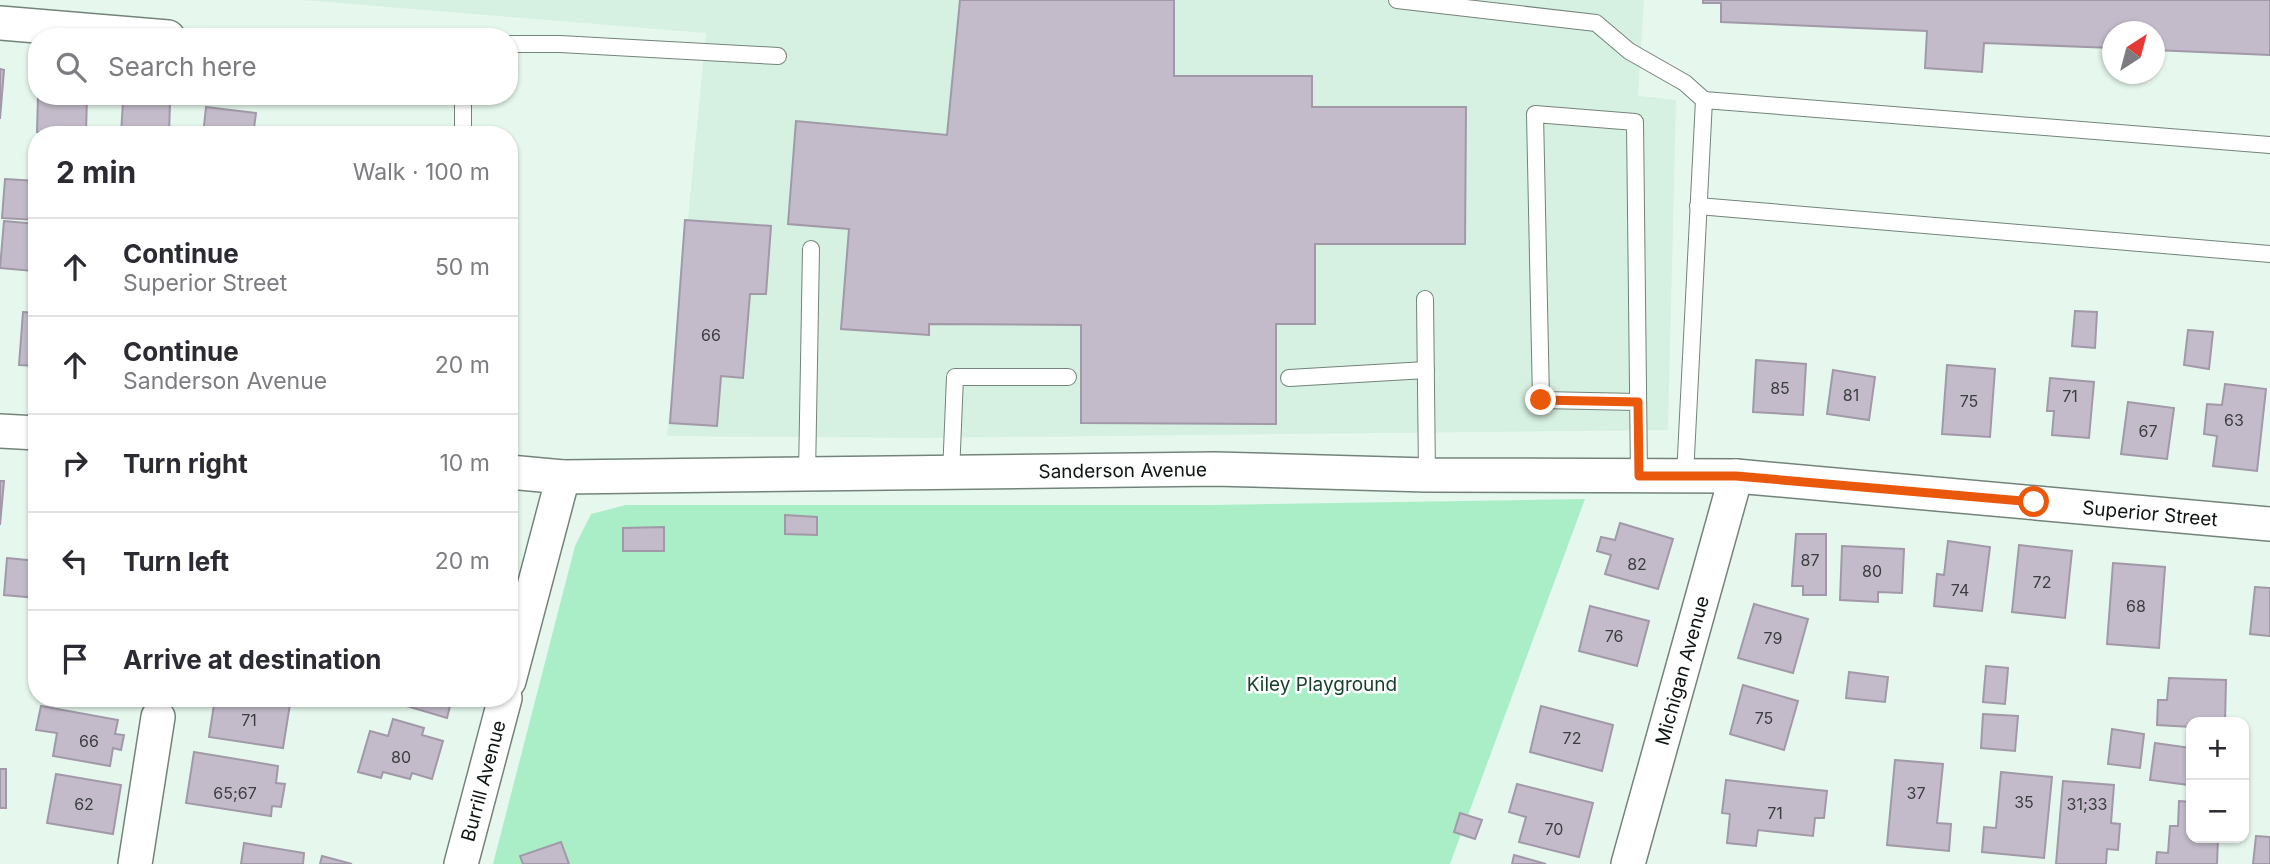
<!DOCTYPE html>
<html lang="en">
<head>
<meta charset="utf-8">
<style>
	:root { --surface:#fff; --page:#f7f7f7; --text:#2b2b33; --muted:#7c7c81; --line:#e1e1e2 }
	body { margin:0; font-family:Inter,sans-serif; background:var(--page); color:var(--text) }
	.controls { position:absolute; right:21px; bottom:21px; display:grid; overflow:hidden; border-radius:14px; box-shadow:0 2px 5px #0004 }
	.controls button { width:63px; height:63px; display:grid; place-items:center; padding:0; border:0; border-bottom:2px solid var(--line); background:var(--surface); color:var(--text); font:35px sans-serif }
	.compass { position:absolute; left:2102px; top:21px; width:63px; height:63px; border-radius:50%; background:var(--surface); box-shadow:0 2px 5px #0004; rotate:36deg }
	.stop { position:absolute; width:21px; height:21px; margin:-16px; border:5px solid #ea580c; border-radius:50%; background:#fff }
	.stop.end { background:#ea580c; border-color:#fff; box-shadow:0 2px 7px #0008 }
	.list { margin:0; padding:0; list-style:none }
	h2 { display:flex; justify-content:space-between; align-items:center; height:91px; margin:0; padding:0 28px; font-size:30px }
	h2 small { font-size:23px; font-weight:400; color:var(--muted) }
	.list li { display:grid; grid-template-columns:46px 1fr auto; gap:21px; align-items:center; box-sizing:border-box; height:98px; padding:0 28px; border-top:2px solid var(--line) }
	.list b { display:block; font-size:26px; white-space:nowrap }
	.list p { margin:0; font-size:23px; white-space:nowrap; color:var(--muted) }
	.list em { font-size:23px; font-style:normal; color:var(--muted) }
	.icon { flex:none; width:38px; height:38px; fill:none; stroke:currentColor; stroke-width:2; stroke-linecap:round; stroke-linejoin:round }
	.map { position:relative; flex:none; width:2270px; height:864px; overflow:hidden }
	.search { position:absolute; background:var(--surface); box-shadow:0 2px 5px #0004; left:28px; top:28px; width:490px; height:77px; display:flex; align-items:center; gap:18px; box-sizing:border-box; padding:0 24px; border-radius:28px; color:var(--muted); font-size:26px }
	.panel { position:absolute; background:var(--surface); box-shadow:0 2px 5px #0004; left:28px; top:126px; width:490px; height:581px; border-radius:28px }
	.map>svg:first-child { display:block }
	.built { fill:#d6f0e1 }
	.green { fill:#aaeec8 }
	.building { fill:#c3bbca; stroke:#a199a7; stroke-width:2 }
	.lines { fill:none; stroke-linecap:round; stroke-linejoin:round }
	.lane-casing { stroke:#73837a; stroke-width:18 }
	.street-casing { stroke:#73837a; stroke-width:36 }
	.lane { stroke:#fff; stroke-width:16 }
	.street { stroke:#fff; stroke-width:33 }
	.route { stroke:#ea580c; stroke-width:9 }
	.labels { text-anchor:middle; stroke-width:5; stroke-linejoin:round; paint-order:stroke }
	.number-label { font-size:16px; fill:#3b3e3f }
	.street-label { font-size:19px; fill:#0e1411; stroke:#fff }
	.park-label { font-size:19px; fill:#153f2b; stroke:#fff }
</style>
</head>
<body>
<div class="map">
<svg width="2270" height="864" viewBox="0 0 2270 864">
	<rect width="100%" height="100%" fill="#e6f8ee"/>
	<polygon class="built" points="303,0 1644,0 1638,96 1676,100 1668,430 925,438 667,436 706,33"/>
	<polygon class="green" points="1585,499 1450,864 493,864 575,546 591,514 626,505 1211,505"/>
	<g class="building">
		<polygon points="960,0 1174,0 1174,76 1312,76 1312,107 1466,107 1465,244 1315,244 1315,324 1276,324 1276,424 1081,423 1081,325 929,324 929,335 841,329 849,229 788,224 796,121 947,135"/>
		<polygon points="1703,0 2270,0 2270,55 2154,50 2154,32 2112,32 2112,48 1984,43 1982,72 1925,68 1927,31 1721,22 1721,3 1703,3"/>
		<polygon points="0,69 4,70 0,119"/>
		<polygon points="38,96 87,96 86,133 37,132"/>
		<polygon points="123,100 170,103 169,135 121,135"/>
		<polygon points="206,107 256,113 253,135 203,135"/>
		<polygon points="5,179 37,181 37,220 2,218"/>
		<polygon points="685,220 771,226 766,294 750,294 743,378 721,376 717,426 670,423"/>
		<polygon points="4,221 37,224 33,271 0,268"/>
		<polygon points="2075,311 2097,312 2095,348 2072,346"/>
		<polygon points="23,312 37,313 37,366 19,365"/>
		<polygon points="2188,330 2213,332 2209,369 2184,365"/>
		<polygon points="1756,360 1806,364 1803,415 1753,412"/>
		<polygon points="1947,365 1995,369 1990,437 1942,434"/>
		<polygon points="1833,370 1875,377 1869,420 1827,414"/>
		<polygon points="2050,378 2094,382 2089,438 2052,435 2054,411 2047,411"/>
		<polygon points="2225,384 2266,389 2257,471 2213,466 2217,436 2204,434 2207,404 2222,405"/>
		<polygon points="2128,402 2174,408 2167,459 2121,454"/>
		<polygon points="0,481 4,481 0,525"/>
		<polygon points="785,515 817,517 817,535 785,534"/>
		<polygon points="1620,523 1673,539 1658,589 1605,574 1611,555 1597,551 1601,537 1615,540"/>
		<polygon points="664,527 664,551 623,551 623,528"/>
		<polygon points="1796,534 1826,534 1826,595 1803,595 1803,586 1792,586"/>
		<polygon points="1948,541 1990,547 1982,611 1934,606 1937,574 1944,575"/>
		<polygon points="2019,545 2072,551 2065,618 2012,612"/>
		<polygon points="1842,546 1904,549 1902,593 1878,592 1878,602 1840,600"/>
		<polygon points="7,558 37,561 37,598 4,595"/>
		<polygon points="2113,563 2165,567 2159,648 2107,644"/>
		<polygon points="2255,587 2270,588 2270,636 2250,634"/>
		<polygon points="1754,604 1808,619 1793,673 1738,658"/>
		<polygon points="1590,606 1649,621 1637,666 1579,651"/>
		<polygon points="1986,666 2008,668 2005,704 1983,702"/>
		<polygon points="1849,672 1888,677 1885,702 1846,698"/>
		<polygon points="2169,678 2226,680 2225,722 2191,722 2191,727 2157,725 2158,700 2167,700"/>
		<polygon points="1743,685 1798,701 1784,750 1730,734"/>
		<polygon points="215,698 255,698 290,704 283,748 209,737"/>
		<polygon points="380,698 452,698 447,718"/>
		<polygon points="41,706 118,720 115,734 124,735 121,750 113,748 110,766 53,756 57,733 36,730"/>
		<polygon points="1541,706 1613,725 1602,771 1530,752"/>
		<polygon points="1983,714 2018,716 2015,751 1981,748"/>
		<polygon points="393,719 424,728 422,735 443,741 432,779 412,773 410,779 383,772 381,778 358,772 370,731 388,736"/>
		<polygon points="2112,729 2144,734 2140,768 2108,764"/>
		<polygon points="2155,743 2191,748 2189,785 2150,780"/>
		<polygon points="194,752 278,766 276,783 285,784 281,807 272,806 271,816 186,803"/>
		<polygon points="1895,760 1943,764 1937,823 1951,824 1949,851 1887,845"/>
		<rect x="0" y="769" width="6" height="39"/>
		<polygon points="2001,772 2052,777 2044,858 1982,852 1984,827 1996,828"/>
		<polygon points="56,774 121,785 113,834 47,823"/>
		<polygon points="1726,780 1827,791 1824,818 1815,818 1813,836 1758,830 1756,846 1727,843 1730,814 1722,813"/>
		<polygon points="2063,781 2114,785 2111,823 2120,824 2118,850 2107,849 2106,864 2056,864"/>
		<polygon points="1517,784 1593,803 1579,857 1519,842 1526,817 1509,812"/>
		<polygon points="2179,801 2191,802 2191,838 2218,838 2217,864 2156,864 2157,852 2168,853 2170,826 2178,826"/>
		<polygon points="1460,813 1482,820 1475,839 1454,832"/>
		<polygon points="2256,836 2270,837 2270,864 2253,864"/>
		<polygon points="561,842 569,864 523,864 520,856"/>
		<polygon points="244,843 304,853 303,864 241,864"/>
		<polygon points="1514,855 1546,864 1512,864"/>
		<polygon points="322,856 352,864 320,864"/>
	</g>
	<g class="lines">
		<g class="lane-casing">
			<g id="lane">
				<polyline points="1397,0 1596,23 1629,51 1685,83 1704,100 1685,476"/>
				<polyline points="509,44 560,44 778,56"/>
				<polyline points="463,96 463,135"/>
				<polyline points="1704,100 2270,145"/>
				<polyline points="1698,206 2270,254"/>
				<polyline points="1425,299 1427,475"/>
				<polyline points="1289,378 1426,370"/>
				<polyline points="1638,402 1541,400 1535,114 1635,122 1639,476"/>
				<polyline points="951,474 955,377 1068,377"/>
				<polyline points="807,475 811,249"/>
			</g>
		</g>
		<g class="street-casing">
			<g id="street">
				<polyline points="0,23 168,37"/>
				<polyline points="0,431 37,433"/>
				<path id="s1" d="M509 472 563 477 1215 469 1427 475 1736 476 2270 524"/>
				<polyline points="509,681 563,477"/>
				<polyline points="135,864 158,717"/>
				<path id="s2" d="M461 864 505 698"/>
				<path id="s3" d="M1628 864 1736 476"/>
			</g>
		</g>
		<use href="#lane" class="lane"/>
		<use href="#street" class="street"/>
	</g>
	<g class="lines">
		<polyline class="route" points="1541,400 1638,402 1639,476 1736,476 2034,502"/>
	</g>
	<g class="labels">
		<g class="number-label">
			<text x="711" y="341">66</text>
			<text x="1780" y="394">85</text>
			<text x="1851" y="401">81</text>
			<text x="2070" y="402">71</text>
			<text x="1969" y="407">75</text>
			<text x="2234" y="426">63</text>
			<text x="2148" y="437">67</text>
			<text x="1810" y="566">87</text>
			<text x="1637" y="570">82</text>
			<text x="1872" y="577">80</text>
			<text x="2042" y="588">72</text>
			<text x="1960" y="596">74</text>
			<text x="2136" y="612">68</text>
			<text x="1614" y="642">76</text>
			<text x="1773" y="644">79</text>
			<text x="1764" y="724">75</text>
			<text x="249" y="726">71</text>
			<text x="1572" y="744">72</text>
			<text x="89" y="747">66</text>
			<text x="401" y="763">80</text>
			<text x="235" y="799">65;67</text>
			<text x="1916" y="799">37</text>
			<text x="2024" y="808">35</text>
			<text x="84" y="810">62</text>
			<text x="2087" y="810">31;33</text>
			<text x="1775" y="819">71</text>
			<text x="1554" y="835">70</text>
		</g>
		<g class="street-label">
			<text dy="7" stroke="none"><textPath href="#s1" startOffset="614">Sanderson Avenue</textPath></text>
			<text dy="7" stroke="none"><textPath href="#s1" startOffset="1643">Superior Street</textPath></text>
			<text dy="7" stroke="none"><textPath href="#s3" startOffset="201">Michigan Avenue</textPath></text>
			<text dy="7" stroke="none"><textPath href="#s2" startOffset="86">Burrill Avenue</textPath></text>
		</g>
		<g class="park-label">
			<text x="1322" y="691">Kiley Playground</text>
		</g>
	</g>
</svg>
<div class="controls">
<button>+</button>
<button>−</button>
</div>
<svg class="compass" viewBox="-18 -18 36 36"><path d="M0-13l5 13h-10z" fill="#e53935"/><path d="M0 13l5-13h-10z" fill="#7c7c81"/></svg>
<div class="stop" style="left:2034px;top:502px"></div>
<div class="stop end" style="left:1541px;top:400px"></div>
<div class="search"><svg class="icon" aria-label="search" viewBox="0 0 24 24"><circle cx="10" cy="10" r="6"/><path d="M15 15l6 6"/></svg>Search here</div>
<section class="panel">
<h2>2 min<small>Walk · 100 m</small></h2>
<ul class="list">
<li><svg class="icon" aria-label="ahead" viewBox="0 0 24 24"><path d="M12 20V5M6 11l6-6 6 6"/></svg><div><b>Continue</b><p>Superior Street</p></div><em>50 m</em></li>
<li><svg class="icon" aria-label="ahead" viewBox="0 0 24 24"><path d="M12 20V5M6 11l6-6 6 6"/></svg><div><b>Continue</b><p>Sanderson Avenue</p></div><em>20 m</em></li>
<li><svg class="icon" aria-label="right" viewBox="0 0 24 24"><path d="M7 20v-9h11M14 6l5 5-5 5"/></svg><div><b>Turn right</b></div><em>10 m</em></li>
<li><svg class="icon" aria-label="left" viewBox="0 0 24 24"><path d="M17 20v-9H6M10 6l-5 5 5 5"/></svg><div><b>Turn left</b></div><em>20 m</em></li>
<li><svg class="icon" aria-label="arrive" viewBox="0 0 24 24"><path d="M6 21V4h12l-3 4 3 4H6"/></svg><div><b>Arrive at destination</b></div></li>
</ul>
</section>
</div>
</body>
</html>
